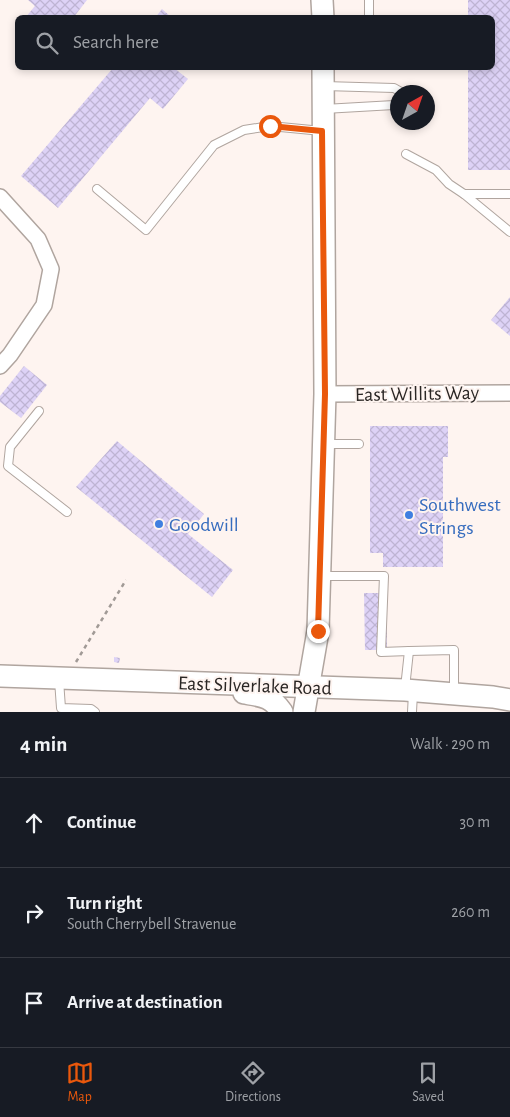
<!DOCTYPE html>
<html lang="en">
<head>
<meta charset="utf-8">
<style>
	:root { --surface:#171b24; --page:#242831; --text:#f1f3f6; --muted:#9ea1a6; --line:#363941; --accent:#ea580c }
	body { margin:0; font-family:"Alegreya Sans",sans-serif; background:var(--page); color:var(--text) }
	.compass { position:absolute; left:390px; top:85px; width:45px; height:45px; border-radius:50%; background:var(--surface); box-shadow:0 2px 8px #0003; rotate:40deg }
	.stop { position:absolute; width:15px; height:15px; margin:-11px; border:4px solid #ea580c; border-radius:50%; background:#fff }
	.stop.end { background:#ea580c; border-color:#fff; box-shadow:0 1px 5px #0008 }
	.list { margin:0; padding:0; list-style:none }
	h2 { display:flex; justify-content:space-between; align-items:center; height:65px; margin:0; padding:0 20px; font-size:21px }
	h2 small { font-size:16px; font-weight:400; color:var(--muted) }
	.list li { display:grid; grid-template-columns:32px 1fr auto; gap:15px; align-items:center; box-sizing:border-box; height:90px; padding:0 20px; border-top:1px solid var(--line) }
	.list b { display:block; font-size:19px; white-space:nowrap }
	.list p { margin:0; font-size:16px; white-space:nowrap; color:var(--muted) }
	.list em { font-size:16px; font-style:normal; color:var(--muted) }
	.icon { flex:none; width:28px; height:28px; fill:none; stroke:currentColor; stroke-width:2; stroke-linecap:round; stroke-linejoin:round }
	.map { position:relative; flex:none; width:510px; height:712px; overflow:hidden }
	.search { position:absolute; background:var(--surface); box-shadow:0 2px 8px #0003; left:15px; right:15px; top:15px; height:55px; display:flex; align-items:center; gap:12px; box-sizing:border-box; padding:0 18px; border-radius:8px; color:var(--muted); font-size:19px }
	.sheet { height:335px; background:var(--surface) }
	nav { display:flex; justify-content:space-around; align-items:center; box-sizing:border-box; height:70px; border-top:1px solid var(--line); background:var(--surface); font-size:14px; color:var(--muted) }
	nav a { display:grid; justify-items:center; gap:2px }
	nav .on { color:var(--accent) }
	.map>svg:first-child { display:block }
	.building { fill:url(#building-cross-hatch) }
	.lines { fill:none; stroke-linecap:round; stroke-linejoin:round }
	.lane-casing { stroke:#b0a59f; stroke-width:10 }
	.street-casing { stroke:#b0a59f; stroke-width:18 }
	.secondary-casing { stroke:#b0a59f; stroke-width:24 }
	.path { stroke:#a19a96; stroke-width:2.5; stroke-dasharray:4 4; stroke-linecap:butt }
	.lane { stroke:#fff; stroke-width:8 }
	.street { stroke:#fff; stroke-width:15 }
	.secondary { stroke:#fff; stroke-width:21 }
	.route { stroke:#ea580c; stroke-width:6 }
	.shop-dot { fill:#3f7fe0; stroke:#fef4f0; stroke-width:2 }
	.labels { text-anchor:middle; stroke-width:4; stroke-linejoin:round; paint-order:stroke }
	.street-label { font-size:20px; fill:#2a2624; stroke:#fef4f0 }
	.shop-label { font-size:20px; fill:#366cbe; stroke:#fef4f0; text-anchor:start }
</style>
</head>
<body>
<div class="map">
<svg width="510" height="712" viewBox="0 0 510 712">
	<defs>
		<pattern id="building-cross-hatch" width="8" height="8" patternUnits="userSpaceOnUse" patternTransform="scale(1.25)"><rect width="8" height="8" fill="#ddd2f6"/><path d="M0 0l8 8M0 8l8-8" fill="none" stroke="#beb4d3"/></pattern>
	</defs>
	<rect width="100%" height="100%" fill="#fef4f0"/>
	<g class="building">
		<polygon points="28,0 87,0 73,18 25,18 35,6"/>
		<polygon points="468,0 510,0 510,170 468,170 468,68 492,68 492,18 468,18"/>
		<polygon points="162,9 172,18 155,18"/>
		<polygon points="113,68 174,68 188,79 163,109 150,98 58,208 21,176"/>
		<polygon points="510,297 510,336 491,320"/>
		<polygon points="24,366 47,385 21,418 0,402 0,396"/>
		<polygon points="370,426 448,426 448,457 443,457 443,567 383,567 383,553 370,553"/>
		<polygon points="117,441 204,514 188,534 233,570 212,597 76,487"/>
		<polygon points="364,593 387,593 387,650 365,650"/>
		<polygon points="114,657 120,658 119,663 114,662"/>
	</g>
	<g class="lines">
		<g class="lane-casing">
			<g id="lane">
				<polyline points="369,0 369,18"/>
				<polyline points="324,86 394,88 401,92"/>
				<polyline points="324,109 394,105 398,103"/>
				<polyline points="406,154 436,170 449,184 464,194 510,194"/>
				<polyline points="97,189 146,230 214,145 244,130 270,126 322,131"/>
				<polyline points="464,194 510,232"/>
				<polyline points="39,411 10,447 8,466 67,512"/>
				<polyline points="326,444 359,444"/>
				<polyline points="322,576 384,576 381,652 409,651 405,688"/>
				<polyline points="409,651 454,650 454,692"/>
				<polyline points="59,680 61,708 91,709 95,712"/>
				<polyline points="412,712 413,693"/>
			</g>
		</g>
		<g class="street-casing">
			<g id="street">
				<polyline points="0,197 38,239 51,269 44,305 10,355 0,366"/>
				<polyline points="325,394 510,393"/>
			</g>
		</g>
		<g class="secondary-casing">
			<g id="secondary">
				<polyline points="322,0 323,18"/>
				<polyline points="0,676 405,690 493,697 510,700"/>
				<path d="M244 693C262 696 271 696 282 712"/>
				<polyline points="304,712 318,631 325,394 323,68"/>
			</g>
		</g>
		<polyline class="path" points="76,662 126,580"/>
		<use href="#lane" class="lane"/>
		<use href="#street" class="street"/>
		<use href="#secondary" class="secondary"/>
	</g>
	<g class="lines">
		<polyline class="route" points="270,126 322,131 325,394 318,631"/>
	</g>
	<g class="shop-dot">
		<circle cx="409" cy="515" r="5"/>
		<circle cx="159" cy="524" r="5"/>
	</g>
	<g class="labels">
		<g class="street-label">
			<text transform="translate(417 393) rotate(-1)" y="7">East Willits Way</text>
			<text transform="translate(255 685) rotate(2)" y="7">East Silverlake Road</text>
		</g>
		<g class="shop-label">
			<text x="419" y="511">Southwest<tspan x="419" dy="23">Strings</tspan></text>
			<text x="169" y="531">Goodwill</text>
		</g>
	</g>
</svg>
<svg class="compass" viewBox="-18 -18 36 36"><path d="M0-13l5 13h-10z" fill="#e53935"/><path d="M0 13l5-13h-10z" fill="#9ea1a6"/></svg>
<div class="stop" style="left:270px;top:126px"></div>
<div class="stop end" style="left:318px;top:631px"></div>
<div class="search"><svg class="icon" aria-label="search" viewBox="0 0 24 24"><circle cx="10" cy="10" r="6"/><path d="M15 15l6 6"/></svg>Search here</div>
</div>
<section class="sheet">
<h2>4 min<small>Walk · 290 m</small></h2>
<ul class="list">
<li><svg class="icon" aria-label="ahead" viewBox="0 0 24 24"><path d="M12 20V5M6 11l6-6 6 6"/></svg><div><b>Continue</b></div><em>30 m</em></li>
<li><svg class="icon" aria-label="right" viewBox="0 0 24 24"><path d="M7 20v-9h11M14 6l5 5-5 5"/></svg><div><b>Turn right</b><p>South Cherrybell Stravenue</p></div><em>260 m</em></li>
<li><svg class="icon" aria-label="arrive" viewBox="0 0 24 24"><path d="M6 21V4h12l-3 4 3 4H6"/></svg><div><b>Arrive at destination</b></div></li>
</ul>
</section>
<nav>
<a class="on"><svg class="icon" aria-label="map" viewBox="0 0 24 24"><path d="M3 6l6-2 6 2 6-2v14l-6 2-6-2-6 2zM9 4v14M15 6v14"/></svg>Map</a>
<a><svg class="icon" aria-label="directions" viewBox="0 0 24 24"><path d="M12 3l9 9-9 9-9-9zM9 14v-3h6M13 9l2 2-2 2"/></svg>Directions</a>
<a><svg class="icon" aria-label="saved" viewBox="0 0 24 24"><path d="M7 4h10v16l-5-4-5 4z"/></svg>Saved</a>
</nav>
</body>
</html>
